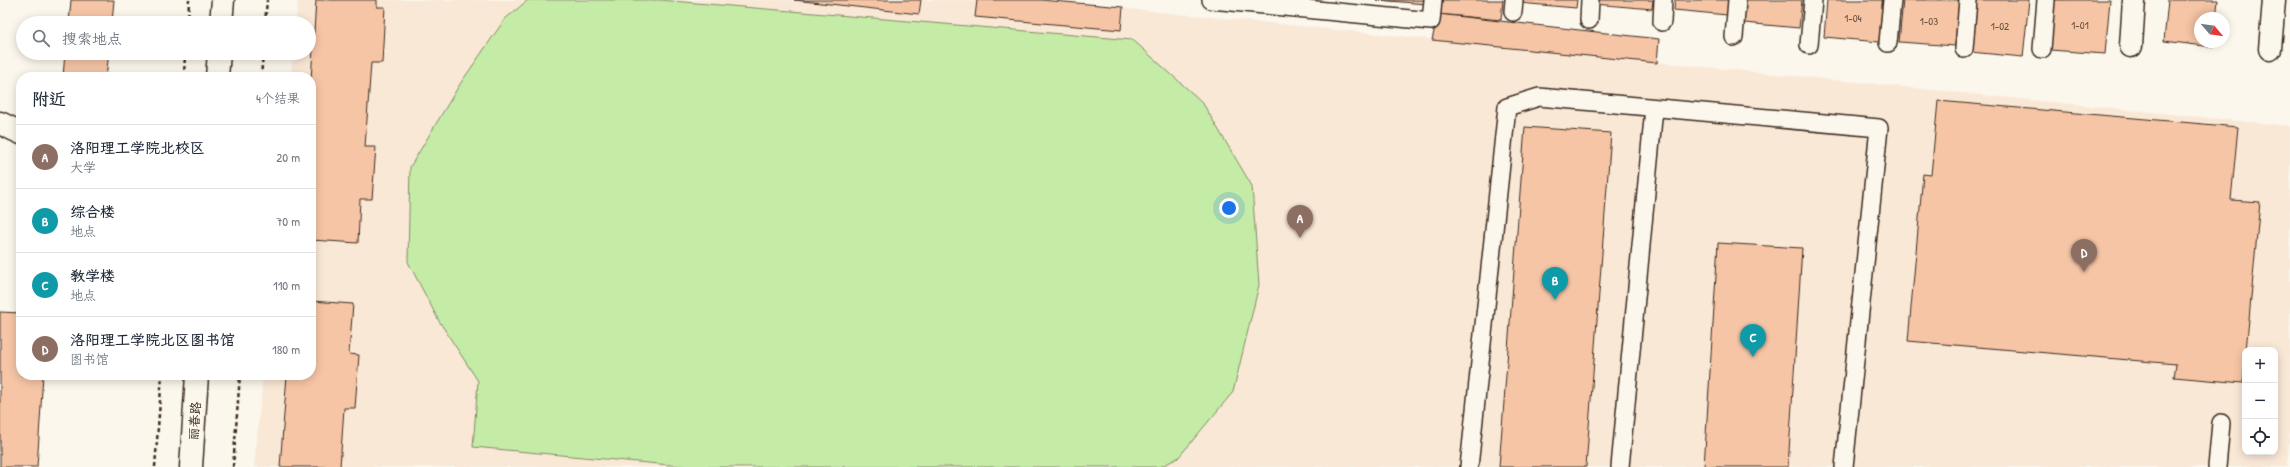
<!DOCTYPE html>
<html lang="zh">
<head>
<meta charset="utf-8">
<style>
	:root { --surface:#fff; --page:#f2f2f3; --text:#1f2937; --muted:#747a83; --line:#e0e1e3; --accent:#db2777 }
	body { margin:0; font-family:"Patrick Hand","LXGW WenKai TC",sans-serif; background:var(--page); color:var(--text) }
	.controls { position:absolute; right:12px; bottom:12px; display:grid; overflow:hidden; border-radius:8px; box-shadow:0 2px 10px #0003 }
	.controls button { width:36px; height:36px; display:grid; place-items:center; padding:0; border:0; border-bottom:1px solid var(--line); background:var(--surface); color:var(--text); font:20px sans-serif }
	.compass { position:absolute; left:2194px; top:12px; width:36px; height:36px; border-radius:50%; background:var(--surface); box-shadow:0 2px 10px #0003; rotate:119deg }
	.you { position:absolute; left:1229px; top:208px; width:14px; height:14px; margin:-10px; border:3px solid #fff; border-radius:50%; background:#1a73e8; box-shadow:0 0 0 6px #1a73e833 }
	.badge { display:grid; place-items:center; width:26px; height:26px; border-radius:50%; background:var(--accent); color:#fff; font-size:13px; font-weight:700 }
	.pin { position:absolute; translate:-50% -33px; filter:drop-shadow(0 1px 2px #0008) }
	.pin::after { content:''; position:absolute; top:21px; width:14px; height:12px; background:inherit; clip-path:polygon(0 0,100% 0,50% 100%) }
	.list { margin:0; padding:0; list-style:none }
	h2 { display:flex; justify-content:space-between; align-items:center; height:52px; margin:0; padding:0 16px; font-size:17px }
	h2 small { font-size:13px; font-weight:400; color:var(--muted) }
	.list li { display:grid; grid-template-columns:26px 1fr auto; gap:12px; align-items:center; box-sizing:border-box; height:64px; padding:0 16px; border-top:1px solid var(--line) }
	.list b { display:block; font-size:15px; white-space:nowrap }
	.list p { margin:0; font-size:13px; white-space:nowrap; color:var(--muted) }
	.list em { font-size:13px; font-style:normal; color:var(--muted) }
	.icon { flex:none; width:22px; height:22px; fill:none; stroke:currentColor; stroke-width:2; stroke-linecap:round; stroke-linejoin:round }
	.map { position:relative; flex:none; width:2290px; height:467px; overflow:hidden }
	.search { position:absolute; background:var(--surface); box-shadow:0 2px 10px #0003; left:16px; top:16px; width:300px; height:44px; display:flex; align-items:center; gap:10px; box-sizing:border-box; padding:0 14px; border-radius:22px; color:var(--muted); font-size:15px }
	.panel { position:absolute; background:var(--surface); box-shadow:0 2px 10px #0003; left:16px; top:72px; width:300px; height:308px; border-radius:16px }
	.map>svg:first-child { display:block }
	.built { fill:#fae8d7; fill-rule:evenodd }
	.green { fill:#c5eca7; stroke:#808b62 }
	.building { fill:#f6c5a6; stroke:#3b2a1e }
	.lines { fill:none; stroke-linecap:round; stroke-linejoin:round }
	.service-casing { stroke:#3b2a1e; stroke-width:20 }
	.minor-casing { stroke:#3b2a1e; stroke-width:25 }
	.tertiary-casing { stroke:#3b2a1e; stroke-width:25 }
	.path { stroke:#3b2a1e; stroke-width:2.5; stroke-dasharray:4 3; stroke-linecap:butt }
	.service { stroke:#fbf7ec; stroke-width:17 }
	.minor { stroke:#fbf7ec; stroke-width:22 }
	.tertiary { stroke:#fbf7ec; stroke-width:22 }
	.labels { text-anchor:middle; stroke-width:3.5; stroke-linejoin:round; paint-order:stroke }
	.number-label { font-size:11px; fill:#6a5140 }
	.street-label { font-size:13px; fill:#3b2a1e; stroke:#fbf7ec }
</style>
</head>
<body>
<div class="map">
<svg width="2290" height="467" viewBox="0 0 2290 467">
	<rect width="100%" height="100%" fill="#fbf7ec"/>
	<filter id="ink" filterUnits="userSpaceOnUse"><feTurbulence type="fractalNoise" baseFrequency=".025" numOctaves="2"/><feDisplacementMap in="SourceGraphic" scale="8" xChannelSelector="R" yChannelSelector="G"/><feConvolveMatrix kernelMatrix="1 2 1 2 8 2 1 2 1" color-interpolation-filters="sRGB"/></filter>
	<g filter="url(#ink)">
		<path class="built" d="M298 0H1041L2290 126V431L2287 467H254L263 375H311V77H291L293 53H309V23H296ZM2245 350H2275V452H2245Z"/>
		<polygon class="green" points="528,0 660,0 1133,40 1202,102 1252,186 1259,285 1233,392 1178,458 1160,467 692,467 473,447 478,381 439,321 408,262 410,167 460,84 505,19"/>
		<g class="building">
			<polygon points="71,0 114,0 112,23 69,23"/>
			<polygon points="316,0 377,0 377,7 385,7 382,63 371,63 365,147 376,147 372,199 360,199 358,243 311,240 311,80"/>
			<polygon points="794,0 921,0 919,14"/>
			<polygon points="977,0 1041,0 1123,7 1121,30 975,17"/>
			<polygon points="1377,0 1427,0 1426,4"/>
			<polygon points="1439,0 1503,0 1501,20 1438,14"/>
			<polygon points="1520,0 1577,0 1576,8 1519,3"/>
			<polygon points="1595,0 1653,0 1652,9 1594,4"/>
			<polygon points="1675,0 1729,0 1727,15 1674,10"/>
			<polygon points="1746,0 1802,0 1799,28 1744,23"/>
			<polygon points="1827,0 1883,0 1879,42 1824,37"/>
			<polygon points="1903,0 1959,0 1955,46 1899,42"/>
			<polygon points="1975,0 2029,0 2023,57 1970,52"/>
			<polygon points="2054,0 2110,0 2105,54 2050,50"/>
			<polygon points="2168,0 2218,0 2216,18 2200,18 2200,42 2214,42 2213,47 2164,41"/>
			<polygon points="1438,14 1659,39 1657,63 1432,40"/>
			<polygon points="65,53 109,53 106,77 63,77"/>
			<polygon points="1938,101 2238,127 2231,200 2260,202 2243,383 2174,377 2176,364 1908,341 1923,174 1931,175"/>
			<polygon points="1525,127 1611,133 1586,467 1499,467"/>
			<polygon points="1718,243 1802,248 1788,467 1704,467"/>
			<polygon points="311,301 353,304 349,354 359,355 355,408 344,408 340,467 280,467 287,375 311,375"/>
			<polygon points="0,312 21,313 21,375 43,375 37,467 0,467"/>
		</g>
		<g class="lines">
			<g class="service-casing">
				<g id="service">
					<polyline points="1211,0 1431,21 1433,0"/>
					<polyline points="1513,12 1514,0"/>
					<polyline points="1589,20 1590,0"/>
					<polyline points="1662,22 1663,0"/>
					<polyline points="1734,37 1737,0"/>
					<polyline points="1888,43 1892,0"/>
					<polyline points="1809,45 1813,0"/>
					<polyline points="1964,49 1968,0"/>
					<polyline points="2042,49 2046,0"/>
					<polyline points="1469,467 1507,107 1539,97 1879,128 1844,467"/>
					<polyline points="1620,467 1654,108"/>
					<polyline points="2217,467 2221,423"/>
				</g>
			</g>
			<g class="minor-casing">
				<g id="minor">
					<polyline points="2131,46 2134,0"/>
					<polyline points="2270,49 2274,0"/>
					<polyline points="0,123 21,133"/>
				</g>
			</g>
			<g class="tertiary-casing">
				<g id="tertiary">
					<polyline points="221,23 223,0"/>
					<polyline points="217,77 219,53"/>
					<polyline points="191,467 197,375"/>
				</g>
			</g>
			<g class="path">
				<polyline points="188,23 189,0"/>
				<polyline points="265,23 267,0"/>
				<polyline points="184,77 185,53"/>
				<polyline points="261,77 263,53"/>
				<polyline points="155,467 162,375"/>
				<polyline points="233,467 240,375"/>
			</g>
			<use href="#service" class="service"/>
			<use href="#minor" class="minor"/>
			<use href="#tertiary" class="tertiary"/>
		</g>
	</g>
	<g class="labels">
		<g class="number-label">
			<text x="1853" y="22">1-04</text>
			<text x="1929" y="25">1-03</text>
			<text x="2080" y="29">1-01</text>
			<text x="2000" y="30">1-02</text>
		</g>
		<g class="street-label">
			<text transform="translate(194 421) rotate(-86)" y="5">丽春路</text>
		</g>
	</g>
</svg>
<div class="controls">
<button>+</button>
<button>−</button>
<button><svg class="icon" aria-label="locate" viewBox="0 0 24 24"><circle cx="12" cy="12" r="6"/><path d="M12 2v4M12 18v4M2 12h4M18 12h4"/></svg></button>
</div>
<svg class="compass" viewBox="-18 -18 36 36"><path d="M0-13l5 13h-10z" fill="#e53935"/><path d="M0 13l5-13h-10z" fill="#747a83"/></svg>
<div class="you"></div>
<div class="pin badge" style="left:1300px;top:238px;background:#8d6e63">A</div>
<div class="pin badge" style="left:1555px;top:300px;background:#0f9aa8">B</div>
<div class="pin badge" style="left:1753px;top:357px;background:#0f9aa8">C</div>
<div class="pin badge" style="left:2084px;top:272px;background:#8d6e63">D</div>
<div class="search"><svg class="icon" aria-label="search" viewBox="0 0 24 24"><circle cx="10" cy="10" r="6"/><path d="M15 15l6 6"/></svg>搜索地点</div>
<section class="panel">
<h2>附近<small>4个结果</small></h2>
<ul class="list">
<li><span class="badge" style="background:#8d6e63">A</span><div><b>洛阳理工学院北校区</b><p>大学</p></div><em>20 m</em></li>
<li><span class="badge" style="background:#0f9aa8">B</span><div><b>综合楼</b><p>地点</p></div><em>70 m</em></li>
<li><span class="badge" style="background:#0f9aa8">C</span><div><b>教学楼</b><p>地点</p></div><em>110 m</em></li>
<li><span class="badge" style="background:#8d6e63">D</span><div><b>洛阳理工学院北区图书馆</b><p>图书馆</p></div><em>180 m</em></li>
</ul>
</section>
</div>
</body>
</html>
